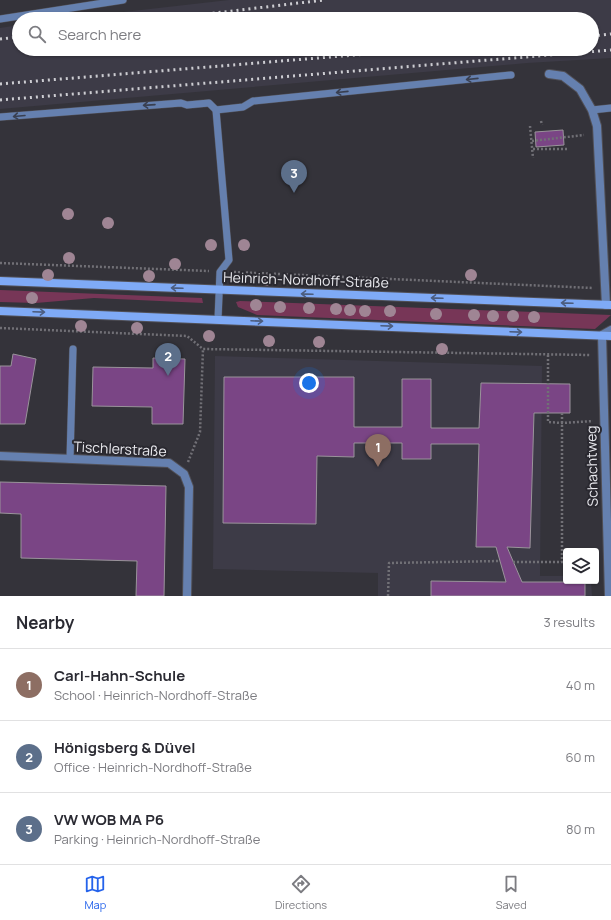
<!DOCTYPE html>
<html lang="en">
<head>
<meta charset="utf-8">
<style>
	:root { --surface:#fff; --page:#f2f2f3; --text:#2b2b33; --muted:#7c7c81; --line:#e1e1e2; --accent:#2563eb }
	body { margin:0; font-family:Manrope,sans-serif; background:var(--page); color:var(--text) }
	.controls { position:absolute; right:12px; bottom:12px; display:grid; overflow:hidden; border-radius:4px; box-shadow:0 1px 3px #0004 }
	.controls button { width:36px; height:36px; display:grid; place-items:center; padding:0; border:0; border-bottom:1px solid var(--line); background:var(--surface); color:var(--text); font:20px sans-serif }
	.you { position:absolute; left:309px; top:383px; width:14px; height:14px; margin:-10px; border:3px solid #fff; border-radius:50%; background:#1a73e8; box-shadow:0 0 0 6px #1a73e833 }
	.badge { display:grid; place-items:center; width:26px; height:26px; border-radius:50%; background:var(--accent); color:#fff; font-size:13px; font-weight:700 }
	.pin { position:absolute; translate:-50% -33px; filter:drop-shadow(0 1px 2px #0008) }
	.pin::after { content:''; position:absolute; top:21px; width:14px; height:12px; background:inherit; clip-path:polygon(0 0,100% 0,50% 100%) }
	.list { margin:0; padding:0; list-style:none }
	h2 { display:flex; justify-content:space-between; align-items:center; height:52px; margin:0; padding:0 16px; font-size:17px }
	h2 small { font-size:13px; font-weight:400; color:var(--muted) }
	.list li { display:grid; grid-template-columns:26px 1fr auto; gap:12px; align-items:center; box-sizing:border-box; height:72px; padding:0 16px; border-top:1px solid var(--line) }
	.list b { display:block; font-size:15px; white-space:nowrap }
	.list p { margin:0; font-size:13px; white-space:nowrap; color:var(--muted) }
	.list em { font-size:13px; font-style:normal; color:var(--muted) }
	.icon { flex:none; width:22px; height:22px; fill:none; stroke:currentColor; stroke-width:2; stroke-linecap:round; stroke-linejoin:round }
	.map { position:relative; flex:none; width:611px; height:596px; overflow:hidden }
	.search { position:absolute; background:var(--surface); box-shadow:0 1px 3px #0004; left:12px; right:12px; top:12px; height:44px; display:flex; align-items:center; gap:10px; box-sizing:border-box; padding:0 14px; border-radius:22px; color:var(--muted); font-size:15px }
	.sheet { height:268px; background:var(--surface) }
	nav { display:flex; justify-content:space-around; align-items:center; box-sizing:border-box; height:56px; border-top:1px solid var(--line); background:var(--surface); font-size:11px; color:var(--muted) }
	nav a { display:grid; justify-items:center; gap:2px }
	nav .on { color:var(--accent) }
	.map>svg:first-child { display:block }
	.built { fill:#3d3b47 }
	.green { fill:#773657 }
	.building { fill:#7a4585; stroke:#9a949b }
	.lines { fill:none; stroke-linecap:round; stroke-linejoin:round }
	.service-casing { stroke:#515057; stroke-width:8 }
	.minor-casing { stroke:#515057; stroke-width:10 }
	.secondary-casing { stroke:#515057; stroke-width:10 }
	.path { stroke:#717076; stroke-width:2.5; stroke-dasharray:2 2; stroke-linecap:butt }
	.service { stroke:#6580af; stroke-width:7 }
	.minor { stroke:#6580af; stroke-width:8 }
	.secondary { stroke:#7faaf6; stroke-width:8 }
	.rail { stroke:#cdcdd2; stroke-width:3; stroke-dasharray:2 4; stroke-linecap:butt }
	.tree { fill:#9f8594 }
	.oneway { stroke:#393f50 }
	.oneway2 { stroke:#4c5d7f }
	.labels { text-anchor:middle; stroke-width:4; stroke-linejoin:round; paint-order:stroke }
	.street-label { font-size:14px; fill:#eaeaef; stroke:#2a2930 }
</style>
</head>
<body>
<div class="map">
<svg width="611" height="596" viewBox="0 0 611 596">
	<rect width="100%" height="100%" fill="#34333a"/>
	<g class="built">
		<polygon points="229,0 611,0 611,58 527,63 0,109 0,28 19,25 19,49 592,49 592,19 62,19"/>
		<polygon points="215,356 542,366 540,576 566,576 566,581 591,581 592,596 378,596 378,573 213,569"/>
	</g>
	<g class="green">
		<polygon points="0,290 202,298 203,303 94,298 36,303 0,302"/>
		<polygon points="240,301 611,315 595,329 257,315 238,307 236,302"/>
	</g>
	<g class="building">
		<polygon points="563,130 564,145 536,147 535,132"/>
		<polygon points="13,354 36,359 25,424 0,424 0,366 11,366"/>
		<polygon points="153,358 185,359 183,424 152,424 152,407 92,406 93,367 153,368"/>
		<polygon points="224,377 354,377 354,427 402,427 402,379 431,379 431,428 479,428 481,383 570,384 570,413 534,413 530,548 507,547 522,582 585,582 585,596 431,596 431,581 506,582 496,547 476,547 479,444 431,444 431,459 402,459 402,443 354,443 354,457 317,456 316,524 223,523"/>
		<polygon points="0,482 166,486 164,596 136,596 137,561 21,558 21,514 0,513"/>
	</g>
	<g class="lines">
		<g class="service-casing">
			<g id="service">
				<polyline points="0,19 123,0"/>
				<polyline points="216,110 243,107 253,101 511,75"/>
				<polyline points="592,110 611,108"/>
				<polyline points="0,117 181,103 187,105 209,103 216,110 229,260 220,272 218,319"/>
				<polyline points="70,459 73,349"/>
			</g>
		</g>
		<g class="minor-casing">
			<g id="minor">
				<polyline points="549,74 563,76 580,89 592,110 597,126 606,305"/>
				<polyline points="0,456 169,463 184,474 189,487 187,596"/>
				<polyline points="609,596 602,335 611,330"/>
			</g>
		</g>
		<g class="secondary-casing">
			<g id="secondary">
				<polyline points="0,281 611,305"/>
				<polyline points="0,311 611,336"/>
			</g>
		</g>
		<g class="path">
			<polyline points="541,121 542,125"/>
			<polyline points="530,126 533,158"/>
			<polyline points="532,141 584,135"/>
			<polyline points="533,149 567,149"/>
			<polyline points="0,263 209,271"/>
			<polyline points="234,272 593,288"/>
			<polyline points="0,328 187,336 203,349 591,355"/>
			<polyline points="548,355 548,422 562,423 593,421"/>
			<polyline points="562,413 562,562"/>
			<polyline points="188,462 200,432 203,349"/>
			<polyline points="513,562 566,562"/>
			<polyline points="388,596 389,563 500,561"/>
		</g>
		<use href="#service" class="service"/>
		<use href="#minor" class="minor"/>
		<use href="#secondary" class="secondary"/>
		<g class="rail">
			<polyline points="165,19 324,0"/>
			<polyline points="592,36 611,34"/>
			<polyline points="0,39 19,37"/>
			<polyline points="0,84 428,49"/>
			<polyline points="0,100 611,50"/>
		</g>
	</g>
	<g class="tree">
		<circle cx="68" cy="214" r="6"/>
		<circle cx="108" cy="223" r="6"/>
		<circle cx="211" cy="245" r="6"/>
		<circle cx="244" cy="245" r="6"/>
		<circle cx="69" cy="258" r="6"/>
		<circle cx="175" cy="264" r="6"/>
		<circle cx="48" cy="275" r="6"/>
		<circle cx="471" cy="275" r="6"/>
		<circle cx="149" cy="276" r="6"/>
		<circle cx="266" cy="280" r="6"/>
		<circle cx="32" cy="298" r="6"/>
		<circle cx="256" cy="305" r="6"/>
		<circle cx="280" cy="307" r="6"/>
		<circle cx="309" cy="308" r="6"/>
		<circle cx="336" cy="309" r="6"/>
		<circle cx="350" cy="310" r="6"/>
		<circle cx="365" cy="311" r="6"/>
		<circle cx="390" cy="311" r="6"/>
		<circle cx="436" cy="314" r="6"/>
		<circle cx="474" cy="315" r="6"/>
		<circle cx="493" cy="316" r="6"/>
		<circle cx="513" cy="316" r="6"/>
		<circle cx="534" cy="317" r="6"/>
		<circle cx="81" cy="326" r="6"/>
		<circle cx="137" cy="328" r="6"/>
		<circle cx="209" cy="336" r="6"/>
		<circle cx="269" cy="341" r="6"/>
		<circle cx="319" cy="342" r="6"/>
		<circle cx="442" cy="349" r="6"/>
	</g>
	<defs><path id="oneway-shaft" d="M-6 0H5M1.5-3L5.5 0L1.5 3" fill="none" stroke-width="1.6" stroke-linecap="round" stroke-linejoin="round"/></defs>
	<g class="oneway">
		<use href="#oneway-shaft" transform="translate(472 79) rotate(174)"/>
		<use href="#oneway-shaft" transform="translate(342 92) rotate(174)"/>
		<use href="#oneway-shaft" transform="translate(149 105) rotate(176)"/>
		<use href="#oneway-shaft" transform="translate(19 116) rotate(175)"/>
	</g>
	<g class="oneway2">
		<use href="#oneway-shaft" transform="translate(177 288) rotate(-178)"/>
		<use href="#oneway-shaft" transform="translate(307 294) rotate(-178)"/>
		<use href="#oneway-shaft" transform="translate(437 298) rotate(-178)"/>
		<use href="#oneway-shaft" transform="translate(567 303) rotate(-178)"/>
		<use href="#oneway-shaft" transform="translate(39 312) rotate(2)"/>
		<use href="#oneway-shaft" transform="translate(257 321) rotate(2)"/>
		<use href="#oneway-shaft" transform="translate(387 326) rotate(2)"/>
		<use href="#oneway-shaft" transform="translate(516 332) rotate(2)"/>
	</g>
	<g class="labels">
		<g class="street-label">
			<text transform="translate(306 280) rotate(2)" y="5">Heinrich-Nordhoff-Straße</text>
			<text transform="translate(120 449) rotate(3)" y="5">Tischlerstraße</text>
			<text transform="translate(592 466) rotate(-91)" y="5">Schachtweg</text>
		</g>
	</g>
</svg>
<div class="controls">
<button><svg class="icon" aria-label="layers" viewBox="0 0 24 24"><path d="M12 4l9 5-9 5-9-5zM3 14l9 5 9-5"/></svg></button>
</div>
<div class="you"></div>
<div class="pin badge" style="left:378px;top:467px;background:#8d6e63">1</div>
<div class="pin badge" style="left:168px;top:376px;background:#5c6f8a">2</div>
<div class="pin badge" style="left:294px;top:193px;background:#5c6f8a">3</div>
<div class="search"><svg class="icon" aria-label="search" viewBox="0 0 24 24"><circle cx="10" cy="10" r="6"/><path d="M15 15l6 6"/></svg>Search here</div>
</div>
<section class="sheet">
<h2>Nearby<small>3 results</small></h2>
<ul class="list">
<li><span class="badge" style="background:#8d6e63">1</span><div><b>Carl-Hahn-Schule</b><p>School · Heinrich-Nordhoff-Straße</p></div><em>40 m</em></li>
<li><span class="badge" style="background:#5c6f8a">2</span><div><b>Hönigsberg &amp; Düvel</b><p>Office · Heinrich-Nordhoff-Straße</p></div><em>60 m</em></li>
<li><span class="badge" style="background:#5c6f8a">3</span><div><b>VW WOB MA P6</b><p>Parking · Heinrich-Nordhoff-Straße</p></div><em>80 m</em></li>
</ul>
</section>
<nav>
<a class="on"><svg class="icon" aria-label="map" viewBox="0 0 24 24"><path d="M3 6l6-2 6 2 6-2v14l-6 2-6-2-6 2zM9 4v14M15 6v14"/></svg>Map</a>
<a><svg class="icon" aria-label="directions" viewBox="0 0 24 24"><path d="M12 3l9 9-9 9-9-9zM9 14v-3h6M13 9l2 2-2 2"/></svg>Directions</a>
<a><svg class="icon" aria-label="saved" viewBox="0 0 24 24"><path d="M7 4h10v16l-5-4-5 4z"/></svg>Saved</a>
</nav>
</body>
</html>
